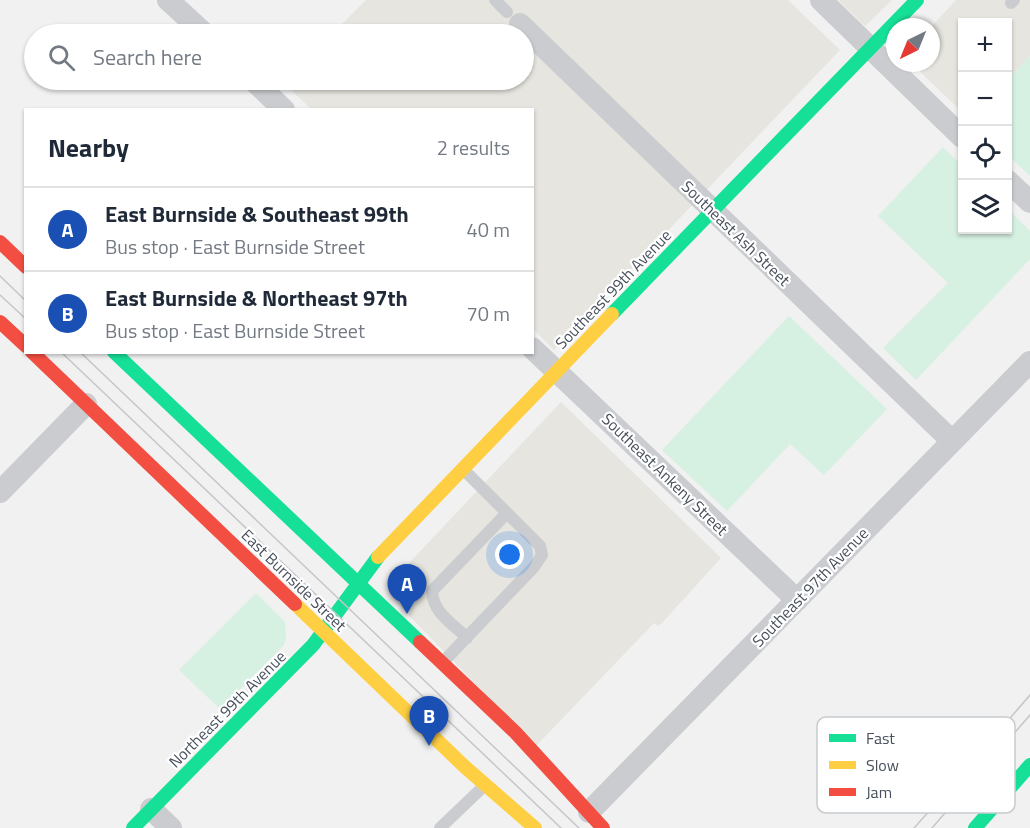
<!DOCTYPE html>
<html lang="en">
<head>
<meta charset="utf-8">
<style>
	:root { --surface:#fff; --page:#f6f6f7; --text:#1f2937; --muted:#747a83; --line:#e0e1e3; --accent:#838991 }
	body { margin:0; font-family:"Titillium Web",sans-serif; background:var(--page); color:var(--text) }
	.controls { position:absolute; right:18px; top:18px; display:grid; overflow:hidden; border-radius:0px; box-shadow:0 2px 4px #0004 }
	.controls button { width:54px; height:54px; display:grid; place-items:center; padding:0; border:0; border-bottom:2px solid var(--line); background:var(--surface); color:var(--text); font:30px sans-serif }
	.compass { position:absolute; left:886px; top:18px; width:54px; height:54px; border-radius:50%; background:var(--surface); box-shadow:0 2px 4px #0004; rotate:223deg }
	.you { position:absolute; left:510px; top:555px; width:21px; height:21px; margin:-15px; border:4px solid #fff; border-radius:50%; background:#1a73e8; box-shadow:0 0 0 9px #1a73e833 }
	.badge { display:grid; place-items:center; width:39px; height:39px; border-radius:50%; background:var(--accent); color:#fff; font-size:20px; font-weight:700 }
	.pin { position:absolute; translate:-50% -50px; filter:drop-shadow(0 2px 3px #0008) }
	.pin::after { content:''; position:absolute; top:32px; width:21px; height:18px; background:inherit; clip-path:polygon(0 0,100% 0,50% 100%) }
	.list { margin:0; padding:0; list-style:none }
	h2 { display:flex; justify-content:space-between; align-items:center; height:78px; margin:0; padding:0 24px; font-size:26px }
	h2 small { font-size:20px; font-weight:400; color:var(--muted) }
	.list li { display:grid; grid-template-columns:39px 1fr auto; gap:18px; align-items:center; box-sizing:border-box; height:84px; padding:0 24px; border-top:2px solid var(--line) }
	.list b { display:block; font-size:22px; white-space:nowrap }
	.list p { margin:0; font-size:20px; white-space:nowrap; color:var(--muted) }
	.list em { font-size:20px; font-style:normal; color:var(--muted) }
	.icon { flex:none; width:33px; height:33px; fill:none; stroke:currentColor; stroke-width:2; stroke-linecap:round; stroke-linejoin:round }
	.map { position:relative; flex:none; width:1030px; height:828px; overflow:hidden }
	.search { position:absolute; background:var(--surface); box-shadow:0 2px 4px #0004; left:24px; top:24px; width:510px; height:66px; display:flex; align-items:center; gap:15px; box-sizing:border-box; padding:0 21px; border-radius:33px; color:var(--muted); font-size:22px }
	.panel { position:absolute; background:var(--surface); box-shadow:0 2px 4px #0004; left:24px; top:108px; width:510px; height:246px; border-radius:0px }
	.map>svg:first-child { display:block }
	.commercial { fill:#e6e5df }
	.green { fill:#d6f0e2 }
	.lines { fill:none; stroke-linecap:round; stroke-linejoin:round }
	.lane { stroke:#cacccf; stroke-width:12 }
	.street { stroke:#cacccf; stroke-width:22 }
	.fast { stroke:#16e098; stroke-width:14 }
	.slow { stroke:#ffcf43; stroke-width:14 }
	.jam { stroke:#f24e42; stroke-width:14 }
	.tram { stroke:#c5c6c9; stroke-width:1.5 }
	.labels { text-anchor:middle; stroke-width:4.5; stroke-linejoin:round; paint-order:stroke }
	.street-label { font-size:16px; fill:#48515d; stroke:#fff }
	.key { fill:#fff; stroke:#c8cbce; stroke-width:1.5 }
	.key-label { font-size:16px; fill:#48515d }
</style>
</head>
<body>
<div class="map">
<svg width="1030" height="828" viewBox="0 0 1030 828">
	<rect width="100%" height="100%" fill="#f1f1f1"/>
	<g class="commercial">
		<polygon points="366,0 788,0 840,50 554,350 533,329 532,110 311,109 285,84 289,80 524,80 524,34 332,34"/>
		<polygon points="838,0 892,0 865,26"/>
		<polygon points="956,0 1030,0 1030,56 1008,79 1008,22 962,22 962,112 911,63 931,63 931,27"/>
		<polygon points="561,402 721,558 662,623 658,626 654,623 536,746 394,600 392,581"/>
	</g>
	<g class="green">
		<polygon points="1030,56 1030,176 1008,155 1008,79"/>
		<polygon points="943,147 962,166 962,230 1008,230 1008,209 1030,231 1030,259 916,380 883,348 948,283 878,216"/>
		<polygon points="789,316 887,409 824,475 790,444 727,511 662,450"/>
		<polygon points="256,593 285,622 286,638 284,645 220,709 179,670"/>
	</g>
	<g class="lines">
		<g class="lane">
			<polyline points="495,0 507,12"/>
			<polyline points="1011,3 1014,0"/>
			<path d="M467 638C452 623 433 613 432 591L507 513"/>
			<polyline points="443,662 534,567 542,555 540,546 463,469"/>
			<polyline points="440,828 485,785"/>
		</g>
		<g class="street">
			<polyline points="168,0 205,34"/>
			<polyline points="821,0 962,137"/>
			<polyline points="520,24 952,441"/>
			<polyline points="253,80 284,110"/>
			<polyline points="1008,181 1030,202"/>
			<polyline points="532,348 797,600"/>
			<polyline points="0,492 86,404"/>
			<polyline points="151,809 171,828"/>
			<polyline points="589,812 1030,362"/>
		</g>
		<g class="fast">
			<polyline points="612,314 917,0"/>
			<polyline points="114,352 420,642"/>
			<polyline points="133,828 313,645 378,557"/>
			<polyline points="975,828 1030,765"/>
		</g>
		<g class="slow">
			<polyline points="378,557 612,314"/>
			<polyline points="295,604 465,767 535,828"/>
		</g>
		<g class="jam">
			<polyline points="0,242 26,267"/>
			<polyline points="0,322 26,346"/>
			<polyline points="32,352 295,604"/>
			<polyline points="420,642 515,732 603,828"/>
		</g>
		<g class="tram">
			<polyline points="0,276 26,301"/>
			<polyline points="0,295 26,319"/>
			<polyline points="61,352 561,828"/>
			<polyline points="80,352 579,828"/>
			<polyline points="914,828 950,788 1030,695"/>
			<polyline points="932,828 1030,715"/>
		</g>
	</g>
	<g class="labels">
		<g class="street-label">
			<text transform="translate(736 233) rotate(44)" y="6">Southeast Ash Street</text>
			<text transform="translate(613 289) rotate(-46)" y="6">Southeast 99th Avenue</text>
			<text transform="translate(665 474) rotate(44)" y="6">Southeast Ankeny Street</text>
			<text transform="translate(294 580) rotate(44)" y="6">East Burnside Street</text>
			<text transform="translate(810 587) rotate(-46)" y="6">Southeast 97th Avenue</text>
			<text transform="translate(227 709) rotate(-45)" y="6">Northeast 99th Avenue</text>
		</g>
	</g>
	<rect x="817" y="717" width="198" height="96" rx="9" class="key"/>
	<rect x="829" y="734" width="27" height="8" fill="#16e098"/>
	<rect x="829" y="761" width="27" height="8" fill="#ffcf43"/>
	<rect x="829" y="788" width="27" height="8" fill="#f24e42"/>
	<g class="key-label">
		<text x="866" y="744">Fast</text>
		<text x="866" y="771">Slow</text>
		<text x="866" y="798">Jam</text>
	</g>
</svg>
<div class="controls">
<button>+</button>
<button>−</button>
<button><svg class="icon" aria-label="locate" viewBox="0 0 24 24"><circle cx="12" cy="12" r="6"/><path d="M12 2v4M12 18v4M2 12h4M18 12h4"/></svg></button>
<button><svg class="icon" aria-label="layers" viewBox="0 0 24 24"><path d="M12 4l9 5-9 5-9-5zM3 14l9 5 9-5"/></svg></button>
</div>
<svg class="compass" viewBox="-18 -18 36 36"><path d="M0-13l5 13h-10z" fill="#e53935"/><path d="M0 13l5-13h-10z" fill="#747a83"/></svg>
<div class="you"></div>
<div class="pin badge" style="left:407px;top:614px;background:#1a4fb4">A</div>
<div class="pin badge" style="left:429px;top:746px;background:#1a4fb4">B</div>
<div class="search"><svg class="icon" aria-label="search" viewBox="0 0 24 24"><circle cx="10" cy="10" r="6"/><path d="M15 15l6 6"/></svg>Search here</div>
<section class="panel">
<h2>Nearby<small>2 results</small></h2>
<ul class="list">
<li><span class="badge" style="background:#1a4fb4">A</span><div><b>East Burnside &amp; Southeast 99th</b><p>Bus stop · East Burnside Street</p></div><em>40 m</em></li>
<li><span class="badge" style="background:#1a4fb4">B</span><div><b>East Burnside &amp; Northeast 97th</b><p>Bus stop · East Burnside Street</p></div><em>70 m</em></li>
</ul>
</section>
</div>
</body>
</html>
